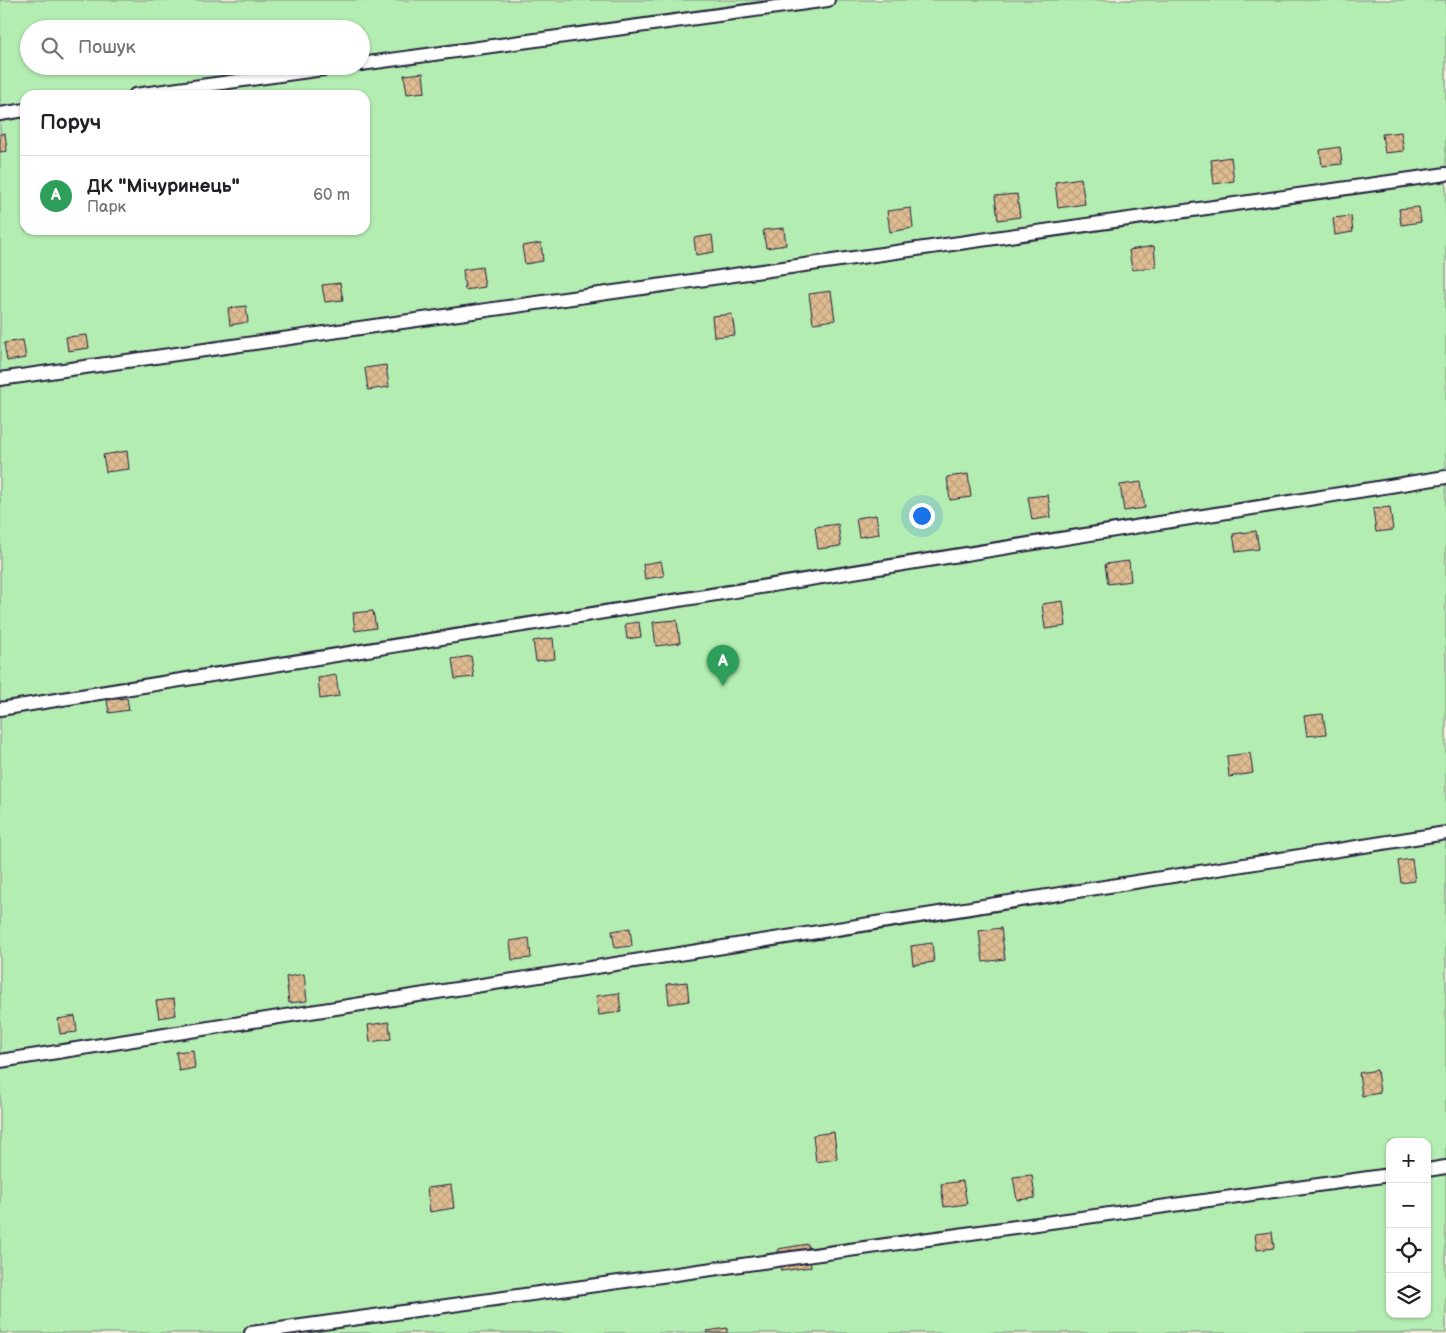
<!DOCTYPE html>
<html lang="uk">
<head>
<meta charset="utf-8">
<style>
	:root { --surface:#fff; --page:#f6f6f6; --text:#202124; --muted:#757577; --line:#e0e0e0; --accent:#c8321e }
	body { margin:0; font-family:"Balsamiq Sans",sans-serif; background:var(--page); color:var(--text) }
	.controls { position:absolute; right:15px; bottom:15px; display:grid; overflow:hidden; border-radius:10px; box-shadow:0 1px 4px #0004 }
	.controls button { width:45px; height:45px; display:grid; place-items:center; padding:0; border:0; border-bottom:1px solid var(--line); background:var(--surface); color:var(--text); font:25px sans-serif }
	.you { position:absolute; left:921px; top:515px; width:18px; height:18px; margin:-12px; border:4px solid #fff; border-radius:50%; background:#1a73e8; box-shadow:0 0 0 8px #1a73e833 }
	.badge { display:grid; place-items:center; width:32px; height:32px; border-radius:50%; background:var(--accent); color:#fff; font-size:16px; font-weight:700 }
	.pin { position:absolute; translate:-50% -41px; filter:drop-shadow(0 1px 2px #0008) }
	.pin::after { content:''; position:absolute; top:26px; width:18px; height:15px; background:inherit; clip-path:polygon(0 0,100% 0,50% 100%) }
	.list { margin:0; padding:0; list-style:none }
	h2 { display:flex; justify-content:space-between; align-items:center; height:65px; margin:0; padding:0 20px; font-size:21px }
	h2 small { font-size:16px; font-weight:400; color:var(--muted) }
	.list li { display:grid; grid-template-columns:32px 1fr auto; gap:15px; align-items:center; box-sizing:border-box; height:80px; padding:0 20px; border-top:1px solid var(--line) }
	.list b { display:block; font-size:19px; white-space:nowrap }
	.list p { margin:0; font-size:16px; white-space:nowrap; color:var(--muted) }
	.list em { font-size:16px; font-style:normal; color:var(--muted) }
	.icon { flex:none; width:28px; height:28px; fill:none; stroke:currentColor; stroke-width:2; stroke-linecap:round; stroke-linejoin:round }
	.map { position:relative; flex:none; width:1446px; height:1333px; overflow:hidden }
	.search { position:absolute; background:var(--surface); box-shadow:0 1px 4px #0004; left:20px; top:20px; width:350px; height:55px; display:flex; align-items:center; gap:12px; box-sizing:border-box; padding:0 18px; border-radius:28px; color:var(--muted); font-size:19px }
	.panel { position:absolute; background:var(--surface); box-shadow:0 1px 4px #0004; left:20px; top:90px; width:350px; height:145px; border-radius:15px }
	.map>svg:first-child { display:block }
	.garden { fill:#b4edb1; stroke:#6b8876; fill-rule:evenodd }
	.building { fill:url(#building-cross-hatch); stroke:#22223b }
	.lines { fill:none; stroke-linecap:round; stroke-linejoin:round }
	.lane-casing { stroke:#22223b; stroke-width:16 }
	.lane { stroke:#fff; stroke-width:12 }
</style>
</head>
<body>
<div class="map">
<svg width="1446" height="1333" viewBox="0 0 1446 1333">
	<defs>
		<pattern id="building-cross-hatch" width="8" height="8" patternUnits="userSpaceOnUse" patternTransform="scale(1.25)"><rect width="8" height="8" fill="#dfbc91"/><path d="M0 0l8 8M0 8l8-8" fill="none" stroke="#bfa17e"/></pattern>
	</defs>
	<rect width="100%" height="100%" fill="#f5ebde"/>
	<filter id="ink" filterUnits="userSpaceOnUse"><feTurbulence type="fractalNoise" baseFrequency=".02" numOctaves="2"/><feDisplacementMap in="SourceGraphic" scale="10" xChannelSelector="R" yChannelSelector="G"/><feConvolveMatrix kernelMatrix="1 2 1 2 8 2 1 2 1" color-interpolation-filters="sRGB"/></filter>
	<g filter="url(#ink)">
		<path class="garden" d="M0 0H1446V1333H0ZM29 29H361V66H29ZM25 95H365V230H25ZM1390 1142H1427V1314H1390Z"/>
		<g class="building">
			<polygon points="189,66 211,66 211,68 189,71"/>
			<polygon points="423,73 425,92 407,94 404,75"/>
			<polygon points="1401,132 1404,151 1385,153 1382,134"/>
			<polygon points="5,133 7,151 0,152 0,134"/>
			<polygon points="1340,147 1342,164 1322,166 1320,150"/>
			<polygon points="1231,157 1234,181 1214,184 1211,160"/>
			<polygon points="1081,178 1085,204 1058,208 1055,182"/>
			<polygon points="1017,194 1020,217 998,220 995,196"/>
			<polygon points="1419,207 1421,222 1401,225 1399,209"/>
			<polygon points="911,208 913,228 890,232 887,211"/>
			<polygon points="1351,216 1353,232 1335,235 1333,218"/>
			<polygon points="784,228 786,245 766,248 763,230"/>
			<polygon points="712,235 714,252 696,255 694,238"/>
			<polygon points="541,243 543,261 525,264 522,246"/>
			<polygon points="1154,246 1156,267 1132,270 1129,250"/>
			<polygon points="482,267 485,287 465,290 463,270"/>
			<polygon points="340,283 343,300 325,302 322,285"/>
			<polygon points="831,291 835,320 813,323 809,294"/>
			<polygon points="246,306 248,322 230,325 228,308"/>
			<polygon points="732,314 735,335 714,337 712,316"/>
			<polygon points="87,335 89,348 68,351 66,337"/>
			<polygon points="23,340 26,358 7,361 4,343"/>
			<polygon points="386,365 389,387 368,390 365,368"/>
			<polygon points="127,451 129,469 106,472 103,455"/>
			<polygon points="968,474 971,497 950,500 947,477"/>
			<polygon points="1141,482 1145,508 1124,511 1120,485"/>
			<polygon points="1048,495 1051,517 1032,520 1028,497"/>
			<polygon points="1390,507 1393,530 1376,532 1373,509"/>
			<polygon points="876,515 879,534 859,537 856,518"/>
			<polygon points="838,524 841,546 818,549 815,527"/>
			<polygon points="1256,531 1259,549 1236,552 1233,534"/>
			<polygon points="661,561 664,576 645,579 643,564"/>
			<polygon points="1129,561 1131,581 1108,584 1105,564"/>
			<polygon points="1063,601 1066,626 1045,629 1042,604"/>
			<polygon points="373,611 376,628 355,631 353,613"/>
			<polygon points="677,620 680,643 656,646 653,622"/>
			<polygon points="639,622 641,637 627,639 625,624"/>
			<polygon points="553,638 555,659 536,661 533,641"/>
			<polygon points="471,656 474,677 455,679 452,659"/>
			<polygon points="336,675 339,696 320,699 318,678"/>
			<polygon points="127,698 129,710 109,713 107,700"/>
			<polygon points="1323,714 1326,734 1307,736 1304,716"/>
			<polygon points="1250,753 1253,773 1229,777 1227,756"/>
			<polygon points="1412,859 1415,881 1401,883 1398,861"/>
			<polygon points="630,928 632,946 615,948 612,931"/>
			<polygon points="1001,928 1005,959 983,962 979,931"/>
			<polygon points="529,938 531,958 512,960 510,941"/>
			<polygon points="932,943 934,962 913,965 911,946"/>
			<polygon points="304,974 307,1001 289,1003 286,977"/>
			<polygon points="687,982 689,1001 669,1004 667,984"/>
			<polygon points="619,993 621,1012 599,1015 596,996"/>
			<polygon points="174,999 176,1015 159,1018 156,1001"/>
			<polygon points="75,1016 77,1032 60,1034 58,1019"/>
			<polygon points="389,1022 391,1039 370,1042 368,1025"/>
			<polygon points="193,1050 195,1068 179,1071 176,1052"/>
			<polygon points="1377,1070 1380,1093 1362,1096 1359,1073"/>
			<polygon points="834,1132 837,1159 816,1162 813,1135"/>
			<polygon points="1032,1175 1035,1198 1017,1200 1013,1177"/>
			<polygon points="963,1181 967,1204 944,1207 941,1184"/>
			<polygon points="451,1185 454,1208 430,1212 427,1188"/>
			<polygon points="1272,1232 1274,1248 1257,1250 1255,1234"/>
			<polygon points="808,1244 811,1267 781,1271 778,1249"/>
			<polygon points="727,1328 727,1333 707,1333 707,1331"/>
		</g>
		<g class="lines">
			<g class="lane-casing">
				<g id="lane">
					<polyline points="361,64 828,0"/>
					<polyline points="135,95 345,66"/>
					<polyline points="0,114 25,110"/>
					<polyline points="0,379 1446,174"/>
					<polyline points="0,709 1446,477"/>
					<polyline points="0,1061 1446,833"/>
					<polyline points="1427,1170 1446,1167"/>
					<polyline points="251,1333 1390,1175"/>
				</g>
			</g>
			<use href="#lane" class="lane"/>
		</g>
	</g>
</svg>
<div class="controls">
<button>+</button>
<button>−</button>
<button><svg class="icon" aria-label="locate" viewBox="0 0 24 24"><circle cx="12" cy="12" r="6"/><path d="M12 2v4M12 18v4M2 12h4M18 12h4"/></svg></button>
<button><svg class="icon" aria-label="layers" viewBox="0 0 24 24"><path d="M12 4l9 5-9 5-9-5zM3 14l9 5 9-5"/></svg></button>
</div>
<div class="you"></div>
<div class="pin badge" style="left:723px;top:686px;background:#2e9e5b">A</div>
<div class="search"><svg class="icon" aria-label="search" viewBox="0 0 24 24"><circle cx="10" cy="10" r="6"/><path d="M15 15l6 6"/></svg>Пошук</div>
<section class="panel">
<h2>Поруч<small></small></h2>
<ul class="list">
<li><span class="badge" style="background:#2e9e5b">A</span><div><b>ДК &quot;Мічуринець&quot;</b><p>Парк</p></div><em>60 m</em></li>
</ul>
</section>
</div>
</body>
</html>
